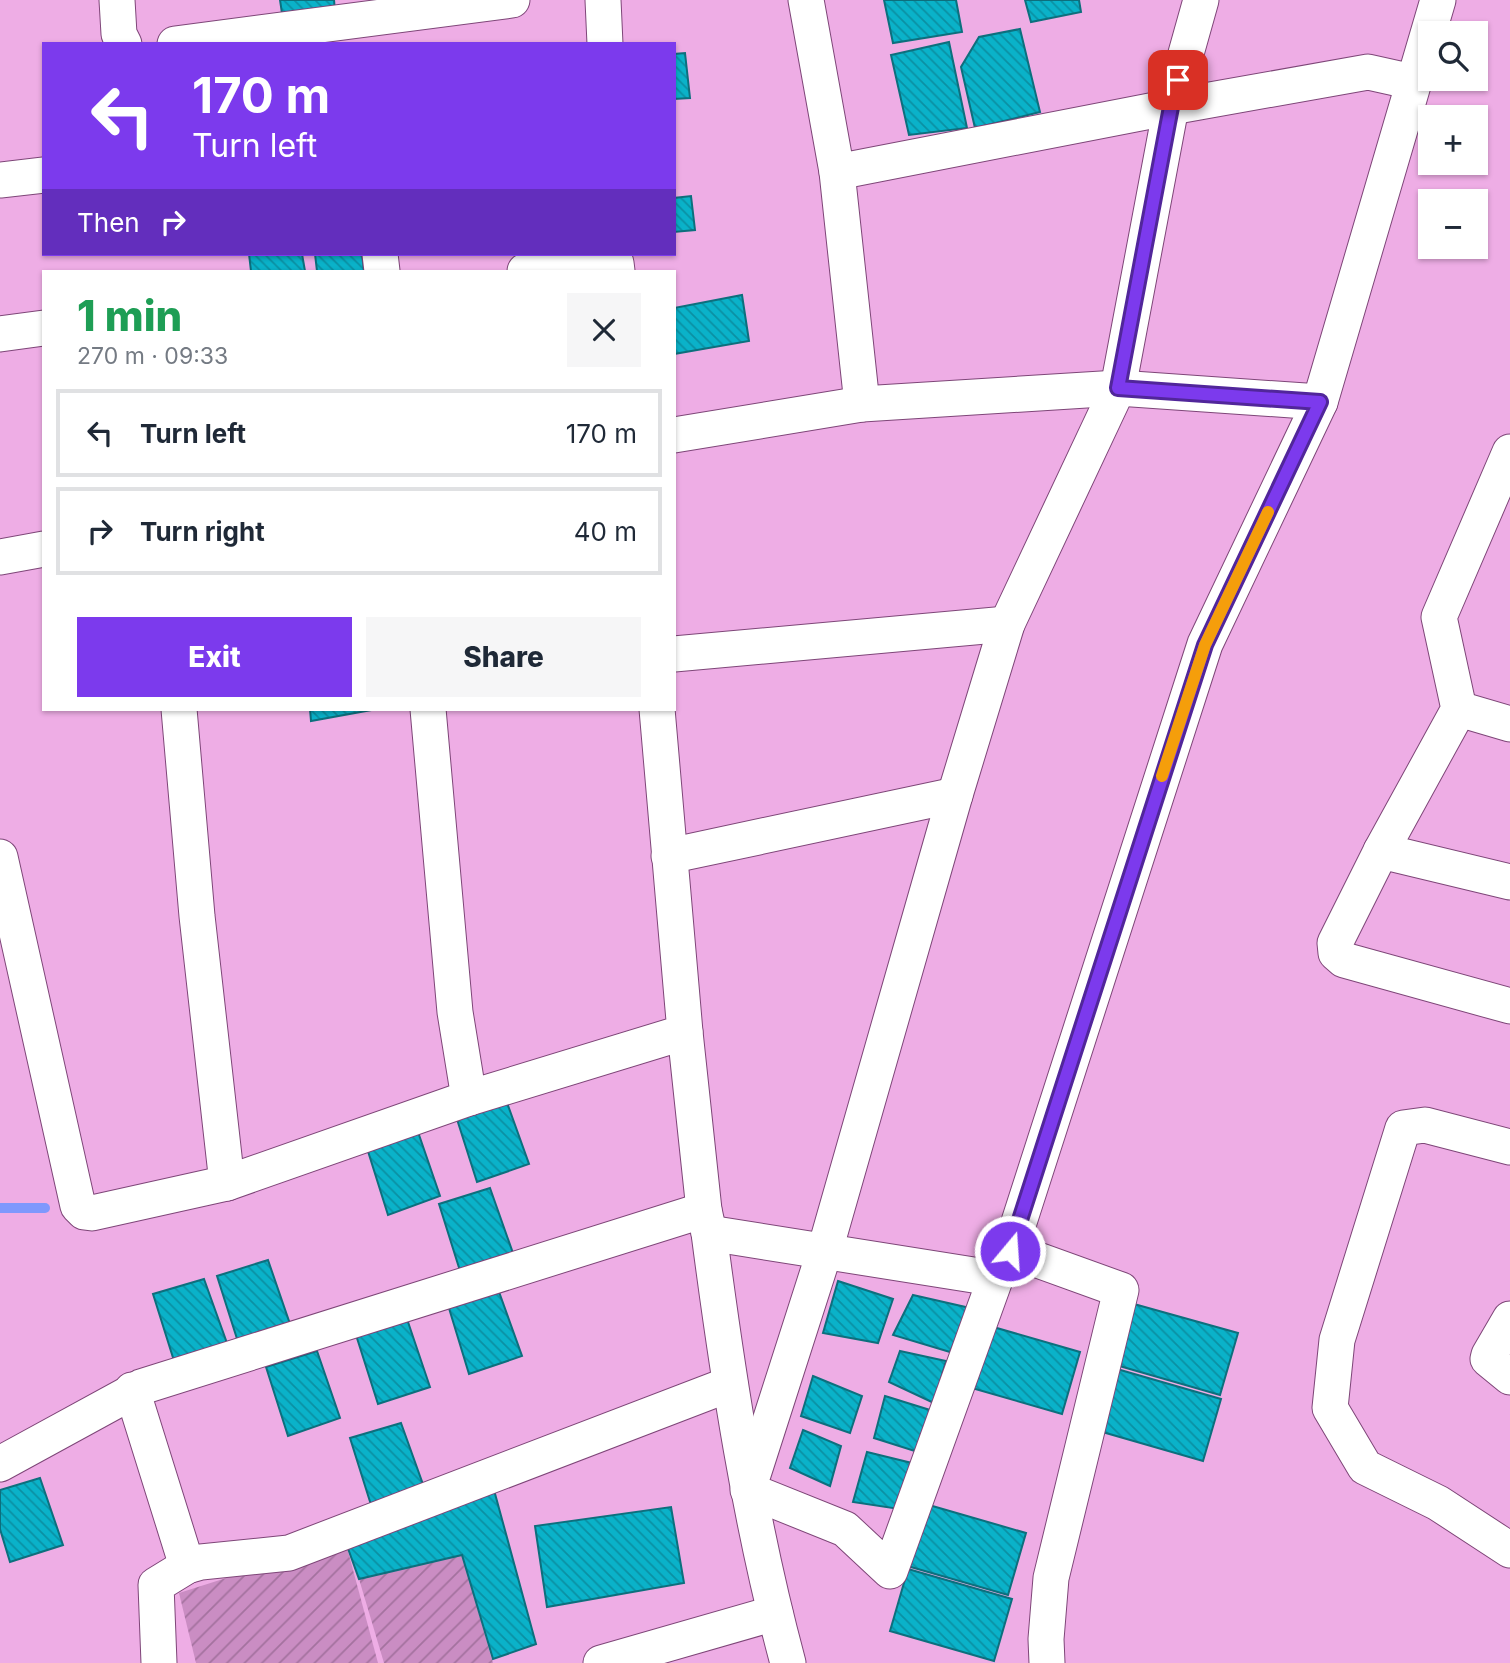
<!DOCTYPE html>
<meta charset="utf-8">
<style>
:root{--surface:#fff;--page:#f6f6f7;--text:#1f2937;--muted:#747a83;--line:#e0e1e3;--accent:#7c3aed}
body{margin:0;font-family:Inter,sans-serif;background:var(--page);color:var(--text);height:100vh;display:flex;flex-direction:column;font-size:26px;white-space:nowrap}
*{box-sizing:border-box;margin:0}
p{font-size:23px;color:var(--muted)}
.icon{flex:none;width:38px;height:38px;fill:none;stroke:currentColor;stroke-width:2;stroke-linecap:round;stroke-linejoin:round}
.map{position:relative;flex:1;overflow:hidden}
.panel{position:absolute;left:42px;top:270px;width:634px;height:441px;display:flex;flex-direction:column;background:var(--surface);border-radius:0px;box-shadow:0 2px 5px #0004}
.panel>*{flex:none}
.guide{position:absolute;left:42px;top:42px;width:634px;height:214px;border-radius:0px;box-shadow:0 2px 5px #0004;background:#7c3aed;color:#fff;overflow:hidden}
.fabs{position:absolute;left:1418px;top:21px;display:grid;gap:14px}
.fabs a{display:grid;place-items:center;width:70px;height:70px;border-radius:0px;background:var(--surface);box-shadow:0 2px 5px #0004;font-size:35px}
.pin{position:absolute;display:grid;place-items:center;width:60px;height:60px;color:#fff;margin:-30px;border-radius:14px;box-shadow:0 4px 10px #0006}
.me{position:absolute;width:77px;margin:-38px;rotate:18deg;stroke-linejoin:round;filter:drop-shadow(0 0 5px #0008)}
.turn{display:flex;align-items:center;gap:24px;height:147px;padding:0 35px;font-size:32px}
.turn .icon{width:91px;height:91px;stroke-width:2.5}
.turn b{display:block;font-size:49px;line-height:60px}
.then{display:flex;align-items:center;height:66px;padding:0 35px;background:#0003;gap:14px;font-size:26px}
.round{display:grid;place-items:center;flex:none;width:74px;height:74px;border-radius:0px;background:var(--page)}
.headline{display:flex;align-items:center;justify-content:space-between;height:119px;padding:0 35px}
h1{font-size:42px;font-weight:800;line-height:52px;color:#1e9e55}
.primary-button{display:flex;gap:14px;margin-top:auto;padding:14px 35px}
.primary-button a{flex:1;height:80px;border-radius:0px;background:var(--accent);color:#fff;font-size:28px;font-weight:800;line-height:80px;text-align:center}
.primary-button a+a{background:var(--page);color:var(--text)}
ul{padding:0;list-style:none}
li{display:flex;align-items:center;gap:21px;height:88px;margin:0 14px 10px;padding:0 21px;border:4px solid var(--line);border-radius:0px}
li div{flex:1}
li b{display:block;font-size:26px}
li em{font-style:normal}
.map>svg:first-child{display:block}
</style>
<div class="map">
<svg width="1510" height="1663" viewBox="0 0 1510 1663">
<defs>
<pattern id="garden-furrows" width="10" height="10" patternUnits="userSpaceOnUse" patternTransform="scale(1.75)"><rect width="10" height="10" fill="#ca8dc3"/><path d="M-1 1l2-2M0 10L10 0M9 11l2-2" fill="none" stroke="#a4729f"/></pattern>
<pattern id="building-back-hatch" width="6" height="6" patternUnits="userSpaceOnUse" patternTransform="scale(1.75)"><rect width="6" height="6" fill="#0ab2c9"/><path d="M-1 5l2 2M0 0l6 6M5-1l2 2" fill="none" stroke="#0b90a3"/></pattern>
</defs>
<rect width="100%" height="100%" fill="#eeade5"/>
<g fill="url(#garden-furrows)">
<polygon points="345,1540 378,1663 196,1663 179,1593"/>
<polygon points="462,1555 493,1663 384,1663 359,1579"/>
</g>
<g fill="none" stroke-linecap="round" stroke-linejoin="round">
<polyline stroke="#7e98fd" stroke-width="10" points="0,1208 45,1208"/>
</g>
<g fill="url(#building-back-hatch)" stroke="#0d6f7d" stroke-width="2">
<polygon points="280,0 334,0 335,11 283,20"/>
<polygon points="884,0 956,0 962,32 893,43"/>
<polygon points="1025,0 1079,0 1081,12 1031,22"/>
<polygon points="1020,29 1040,112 975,128 961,67 979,37"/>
<polygon points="949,42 967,128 909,135 891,55"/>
<polygon points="685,53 690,98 674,99 674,54"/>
<polygon points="691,196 695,230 674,232 674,198"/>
<polygon points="249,254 302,254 305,271 251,271"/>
<polygon points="315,254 362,254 364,271 317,271"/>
<polygon points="742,295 749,341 674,354 674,308"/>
<polygon points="310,709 377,709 311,721"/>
<polygon points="505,1097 529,1164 477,1182 455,1113"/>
<polygon points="417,1129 440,1196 388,1215 366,1145"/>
<polygon points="490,1188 514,1256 461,1274 439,1204"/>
<polygon points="268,1260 291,1327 239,1345 217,1276"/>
<polygon points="204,1279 228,1346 175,1364 153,1294"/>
<polygon points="838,1281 893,1299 878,1343 823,1333"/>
<polygon points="498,1289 522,1356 469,1374 448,1305"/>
<polygon points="913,1295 970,1308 950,1352 893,1335"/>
<polygon points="1134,1304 1238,1333 1220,1395 1116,1365"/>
<polygon points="407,1319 430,1387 378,1404 356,1335"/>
<polygon points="976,1322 1080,1352 1062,1414 958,1384"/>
<polygon points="317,1351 340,1418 288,1436 266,1367"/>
<polygon points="900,1351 946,1361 934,1403 889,1382"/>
<polygon points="1117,1369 1221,1399 1203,1461 1099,1431"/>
<polygon points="813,1376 862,1396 850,1433 801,1416"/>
<polygon points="885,1396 930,1410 921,1453 874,1438"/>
<polygon points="401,1423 425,1490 372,1508 350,1438"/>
<polygon points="803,1430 841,1446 830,1486 790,1468"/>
<polygon points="867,1452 916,1464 899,1509 853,1502"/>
<polygon points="40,1478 63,1545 10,1562 0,1529 0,1490"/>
<polygon points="494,1490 536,1644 493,1659 462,1555 359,1579 345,1540"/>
<polygon points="922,1503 1026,1533 1008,1595 904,1565"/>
<polygon points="671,1507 684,1583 547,1607 535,1526"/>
<polygon points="908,1569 1012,1599 994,1661 890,1631"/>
</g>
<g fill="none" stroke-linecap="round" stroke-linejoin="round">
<defs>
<g id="street">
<polyline points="117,0 119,34 124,44"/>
<polyline points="603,0 605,44"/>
<polyline points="806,0 837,172 862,404"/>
<polyline points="1201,0 1171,107 1118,388 1007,624 955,795 825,1250 748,1490 845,1529 890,1571 997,1274 1005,1265 1010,1250 1205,644 1320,402 1438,0"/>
<polyline points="175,44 512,0"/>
<polyline points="837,172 1171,107 1368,72 1413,82"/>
<polyline points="0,180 44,175"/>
<polyline points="380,254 382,271"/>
<polyline points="525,271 616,263 617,271"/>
<polyline points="0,334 44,328"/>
<polyline points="674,435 862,404 1118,388 1320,402"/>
<polyline points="1510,452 1439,617 1459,709 1381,851 1335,943 1336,953 1344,960 1510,1006"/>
<polyline points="0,557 44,549"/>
<polyline points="674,654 1007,624"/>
<polyline points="179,709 197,916 227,1183"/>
<polyline points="428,709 455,1012 469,1098"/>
<polyline points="1459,709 1510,724"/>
<polyline points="1381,851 1510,882"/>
<polyline points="669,856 955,795"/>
<polyline points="0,857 78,1206 84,1212 92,1213 227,1183 469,1098 685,1032 657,709"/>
<path d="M685,1032L704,1210L709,1233C728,1378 750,1522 788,1663"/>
<polyline points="1510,1147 1425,1125 1403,1128 1337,1340 1330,1408 1365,1467 1438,1503 1510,1550"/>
<polyline points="709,1233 986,1277 997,1274"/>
<polyline points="1010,1250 1121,1290 1051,1578 1046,1639 1047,1663"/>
<polyline points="1510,1319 1489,1355 1488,1359 1510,1377"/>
<polyline points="132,1390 187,1566"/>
<polyline points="0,1464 141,1387 704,1210"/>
<polyline points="159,1663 156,1585 187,1566 201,1562 289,1553 730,1384"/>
<polyline points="601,1663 775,1613"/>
</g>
</defs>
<use href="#street" stroke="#7e4678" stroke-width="37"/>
<use href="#street" stroke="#fff" stroke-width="35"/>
</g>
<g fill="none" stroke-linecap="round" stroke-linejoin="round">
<defs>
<polyline id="route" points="1010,1251 1205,645 1320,402 1118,388 1171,107 1178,80"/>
</defs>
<use href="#route" stroke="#51269a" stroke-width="18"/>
<use href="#route" stroke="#7c3aed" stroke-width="12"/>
<polyline stroke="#f59e0b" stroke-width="12" points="1162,776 1205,645 1268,512"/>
</g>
</svg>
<div class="fabs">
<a><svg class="icon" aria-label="search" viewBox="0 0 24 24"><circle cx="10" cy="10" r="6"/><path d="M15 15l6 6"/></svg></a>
<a>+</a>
<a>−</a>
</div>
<div class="pin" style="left:1178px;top:80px;background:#d93025"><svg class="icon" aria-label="arrive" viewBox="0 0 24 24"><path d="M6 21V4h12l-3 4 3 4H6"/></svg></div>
<svg class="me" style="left:1010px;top:1251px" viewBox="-20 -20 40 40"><circle r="17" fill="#7c3aed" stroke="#fff" stroke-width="3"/><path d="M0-11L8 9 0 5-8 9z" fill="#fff"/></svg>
<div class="guide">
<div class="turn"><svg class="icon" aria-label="left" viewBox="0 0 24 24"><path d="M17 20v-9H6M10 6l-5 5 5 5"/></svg><div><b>170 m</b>Turn left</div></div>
<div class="then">Then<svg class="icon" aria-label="right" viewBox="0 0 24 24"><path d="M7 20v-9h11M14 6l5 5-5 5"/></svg></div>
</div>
<section class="panel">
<div class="headline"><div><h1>1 min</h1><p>270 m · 09:33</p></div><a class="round"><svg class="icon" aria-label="close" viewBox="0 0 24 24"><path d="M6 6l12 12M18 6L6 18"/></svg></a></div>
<ul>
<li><svg class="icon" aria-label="left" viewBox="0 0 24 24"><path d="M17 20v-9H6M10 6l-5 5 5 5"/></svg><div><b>Turn left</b></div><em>170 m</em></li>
<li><svg class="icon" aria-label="right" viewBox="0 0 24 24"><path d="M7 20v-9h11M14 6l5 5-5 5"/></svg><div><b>Turn right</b></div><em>40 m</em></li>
</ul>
<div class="primary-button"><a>Exit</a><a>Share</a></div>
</section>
</div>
